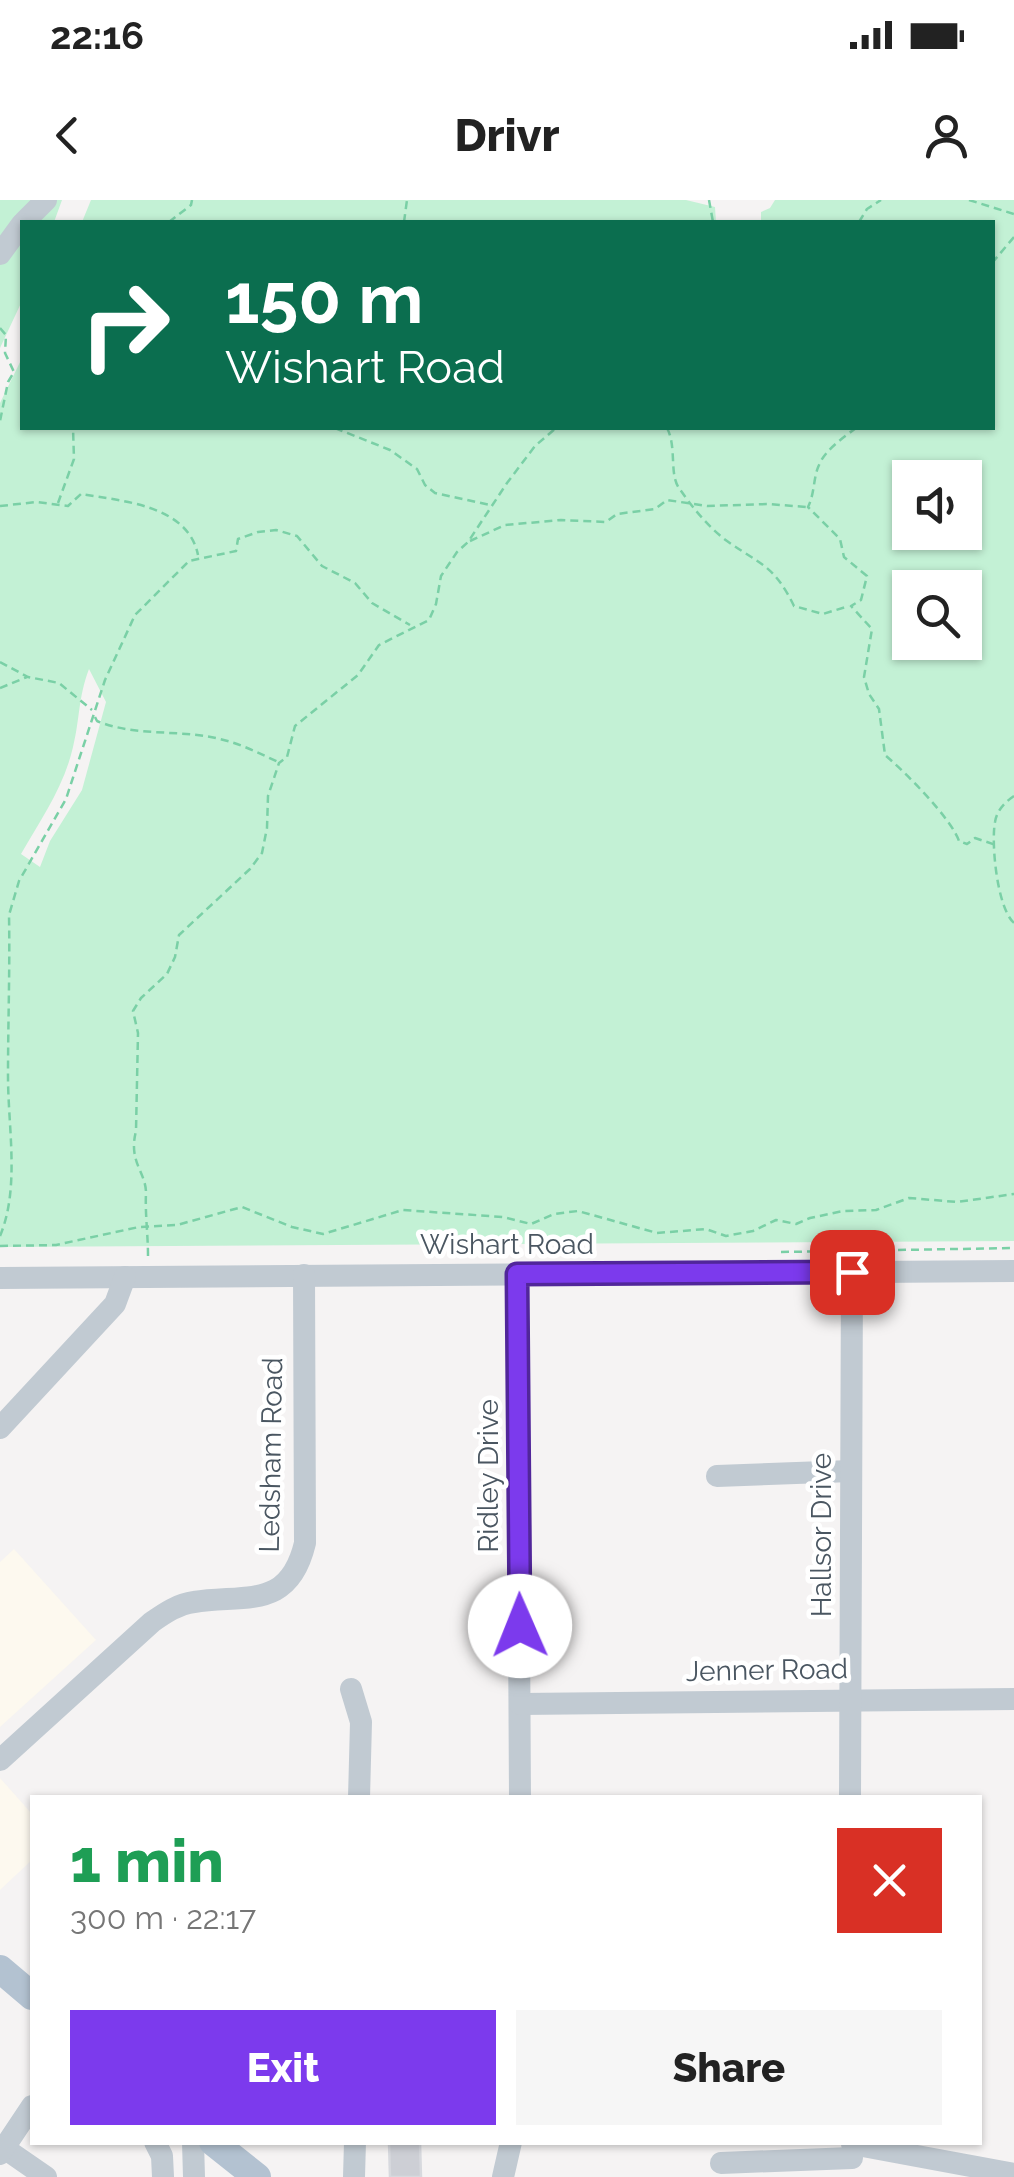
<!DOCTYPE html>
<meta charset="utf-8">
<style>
:root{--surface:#fff;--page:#f6f6f6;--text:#222;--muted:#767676;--accent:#7c3aed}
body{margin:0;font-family:Raleway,sans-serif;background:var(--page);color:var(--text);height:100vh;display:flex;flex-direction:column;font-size:38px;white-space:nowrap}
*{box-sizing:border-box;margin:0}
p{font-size:32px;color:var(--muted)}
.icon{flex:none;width:55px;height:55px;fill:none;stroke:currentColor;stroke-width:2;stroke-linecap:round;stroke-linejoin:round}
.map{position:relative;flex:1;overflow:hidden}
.sheet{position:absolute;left:30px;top:1595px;width:952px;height:350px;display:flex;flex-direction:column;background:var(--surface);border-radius:0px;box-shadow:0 2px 8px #0004}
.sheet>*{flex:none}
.guide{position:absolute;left:20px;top:20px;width:975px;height:210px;border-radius:0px;box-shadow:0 2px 8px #0004;background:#0b6e4f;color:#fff;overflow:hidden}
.fabs{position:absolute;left:892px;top:260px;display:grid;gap:20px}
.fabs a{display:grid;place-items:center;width:90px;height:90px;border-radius:0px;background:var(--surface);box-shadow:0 2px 8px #0004;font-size:50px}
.pin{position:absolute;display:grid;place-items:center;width:85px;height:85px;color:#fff;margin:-42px;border-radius:20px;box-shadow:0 5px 15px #0006}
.me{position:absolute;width:110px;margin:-55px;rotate:359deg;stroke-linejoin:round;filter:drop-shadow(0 0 8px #0008)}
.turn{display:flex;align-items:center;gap:35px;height:210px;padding:0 40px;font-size:45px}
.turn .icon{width:130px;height:130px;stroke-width:2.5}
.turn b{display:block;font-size:70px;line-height:85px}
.round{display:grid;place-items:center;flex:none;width:105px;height:105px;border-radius:0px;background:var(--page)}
.overview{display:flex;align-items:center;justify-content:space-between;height:170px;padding:0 40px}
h1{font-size:60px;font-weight:800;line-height:75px;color:#1e9e55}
.cta{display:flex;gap:20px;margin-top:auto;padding:20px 40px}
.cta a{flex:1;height:115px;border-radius:0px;background:var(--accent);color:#fff;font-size:40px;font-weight:800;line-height:115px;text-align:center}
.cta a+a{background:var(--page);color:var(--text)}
.status{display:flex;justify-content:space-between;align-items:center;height:70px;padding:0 50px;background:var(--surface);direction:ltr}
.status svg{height:28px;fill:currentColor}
header{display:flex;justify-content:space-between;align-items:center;height:130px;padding:0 40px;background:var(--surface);font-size:45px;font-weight:800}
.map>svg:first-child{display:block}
</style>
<div class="status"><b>22:16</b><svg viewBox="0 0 49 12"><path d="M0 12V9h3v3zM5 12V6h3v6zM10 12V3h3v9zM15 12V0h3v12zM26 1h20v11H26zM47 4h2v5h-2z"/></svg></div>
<header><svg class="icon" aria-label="back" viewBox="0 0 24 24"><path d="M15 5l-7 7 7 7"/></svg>Drivr<svg class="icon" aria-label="person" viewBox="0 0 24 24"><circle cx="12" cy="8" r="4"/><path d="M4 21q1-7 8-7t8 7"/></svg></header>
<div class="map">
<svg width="1014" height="1977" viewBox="0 0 1014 1977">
<rect width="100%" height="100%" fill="#f5f3f3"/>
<g fill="#fdf9ef">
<polygon points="14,1349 96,1440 0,1527 0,1362"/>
<polygon points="0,1578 32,1614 32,1660 0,1690"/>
</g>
<g fill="#c3f1d5" fill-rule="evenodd">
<polygon points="0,0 62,0 54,22 22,22 22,101 0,148"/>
<polygon points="91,0 686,0 715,7 716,22 82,22"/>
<path d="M775,0H1014V1041L0,1047V203L22,158V228H992V22H761V12L770,8ZM910,278H965V332H910ZM910,388H965V442H910ZM89,469L106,502L82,590L50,641L40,667L21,654C41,619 64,587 73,547C80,519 78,498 89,469Z"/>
</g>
<polygon fill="#cdcfd5" stroke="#d7d9de" stroke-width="2.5" points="389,1942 420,1942 421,1977 390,1977"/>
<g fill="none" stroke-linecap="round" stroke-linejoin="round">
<g stroke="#7ad0a6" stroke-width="2.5" stroke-dasharray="8 5" stroke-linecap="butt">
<polyline points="709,0 713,22"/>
<polyline points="969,0 1014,14"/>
<polyline points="169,22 191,5 192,0"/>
<polyline points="404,22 407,0"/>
<polyline points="859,22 867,9 881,0"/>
<polyline points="992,63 1014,37"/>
<polyline points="0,128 6,135 5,153 14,172 8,182 0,221"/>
<polyline points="335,228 390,250 417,269 425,285 435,293 490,305"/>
<path d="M667,228C677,247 669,274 679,288C692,307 709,328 727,341C761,365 774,365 794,406L823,414L849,406"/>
<path d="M856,228C844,237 825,250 819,265C813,278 815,293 808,307L840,339L844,357L867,376L861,400L851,406L872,429L864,477L869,494L879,509L885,555C905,572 951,618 959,641L967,644L975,638L996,645"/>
<polyline points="58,303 74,259 73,228"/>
<path d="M0,306L37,302L68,306L81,294C122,301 188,305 198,355"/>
<polyline points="470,341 505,325 561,320 606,322 617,314 655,309 667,300 707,306 768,304 806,307"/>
<polyline points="0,462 28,477 59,483 92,510"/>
<polyline points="0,488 27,477"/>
<path d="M95,517L97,521C136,537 179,529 220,539C241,544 259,553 278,562"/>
<path d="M1014,596C1005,602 997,610 995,622C991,643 997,708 1014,723"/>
<path d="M0,1036C20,988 8,928 8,876C8,823 10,769 9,715L19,681L66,599L105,480L135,415L189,361L236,351L238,339L258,332L276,330L297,336L322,366L355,383L372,403L410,425"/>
<polyline points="0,1046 56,1045 139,1027 177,1025 242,1007 292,1027 323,1034 403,1010 503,1017 531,1024 554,1014 578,1011 657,1033 706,1029 726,1036 753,1031 776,1020 796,1024 810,1018 843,1011 876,1010 909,998 957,1002 1014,994"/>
<polyline points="781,1052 1014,1048"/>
<path d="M148,1056C148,1034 145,1014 146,993C146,972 128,962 136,931L138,833L133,811L141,798L167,774L175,757L179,735L250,669L262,653L267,628L268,596L279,563L287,557L295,526L358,475L379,445L429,420L436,404L441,376L457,352L468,342L507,283L535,246L556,228"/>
</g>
<g stroke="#c1cad2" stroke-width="22">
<polyline points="24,22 46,0"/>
<polyline points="0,54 22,24"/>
<polyline points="517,1074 520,1598"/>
<polyline points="0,1078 1014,1071"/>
<polyline points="0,1228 115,1104 125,1077"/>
<polyline points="717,1276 851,1271"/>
<polyline points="351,1489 361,1522 359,1598"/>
<polyline points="520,1504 1014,1499"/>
<path d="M0,1560L152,1422C165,1413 178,1404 194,1402C247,1394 289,1410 305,1343L304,1075"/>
<polyline points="850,1598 852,1072"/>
<polyline points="155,1942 162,1956 163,1977"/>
<polyline points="193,1942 194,1977"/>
<polyline points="852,1944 1014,1974"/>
<polyline points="4,1948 46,1977"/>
<polyline points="0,1954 32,1906"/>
<polyline points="721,1963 852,1958"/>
<polyline points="354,1977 355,1942"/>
<polyline points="503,1977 511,1942"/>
</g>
<g stroke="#b3c2d1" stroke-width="28">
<polyline points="0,1769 32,1796"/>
<polyline points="213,1942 257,1977"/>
</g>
</g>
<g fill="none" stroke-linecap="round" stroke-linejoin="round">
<defs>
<polyline id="route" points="520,1426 517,1074 852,1072"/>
</defs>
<use href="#route" stroke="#51269a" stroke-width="25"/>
<use href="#route" stroke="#7c3aed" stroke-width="18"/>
</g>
<g text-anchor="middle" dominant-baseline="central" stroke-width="9" stroke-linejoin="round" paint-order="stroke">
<g font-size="28" fill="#4a5661" stroke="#fff">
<text x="507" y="1044">Wishart Road</text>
<text transform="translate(271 1255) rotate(-89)">Ledsham Road</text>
<text transform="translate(488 1276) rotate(-90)">Ridley Drive</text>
<text transform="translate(821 1335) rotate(-90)">Hallsor Drive</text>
<text transform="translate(767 1470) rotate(-1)">Jenner Road</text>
</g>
</g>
</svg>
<div class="fabs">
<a><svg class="icon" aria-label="sound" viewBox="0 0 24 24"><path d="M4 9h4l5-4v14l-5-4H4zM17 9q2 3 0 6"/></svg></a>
<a><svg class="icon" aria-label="search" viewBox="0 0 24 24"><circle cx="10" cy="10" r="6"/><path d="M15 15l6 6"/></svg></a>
</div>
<div class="pin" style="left:852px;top:1072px;background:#d93025"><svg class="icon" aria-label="arrive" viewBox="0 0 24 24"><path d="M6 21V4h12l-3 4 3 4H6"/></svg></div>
<svg class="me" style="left:520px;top:1426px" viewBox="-20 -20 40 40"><circle r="19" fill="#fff"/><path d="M0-13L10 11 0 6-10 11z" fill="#7c3aed"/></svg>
<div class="guide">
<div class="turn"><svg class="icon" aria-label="right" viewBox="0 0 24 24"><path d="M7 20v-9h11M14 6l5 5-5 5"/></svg><div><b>150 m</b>Wishart Road</div></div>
</div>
<section class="sheet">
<div class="overview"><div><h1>1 min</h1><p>300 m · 22:17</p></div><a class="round" style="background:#d93025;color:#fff"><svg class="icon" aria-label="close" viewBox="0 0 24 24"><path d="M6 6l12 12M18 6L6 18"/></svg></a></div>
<div class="cta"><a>Exit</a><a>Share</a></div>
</section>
</div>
